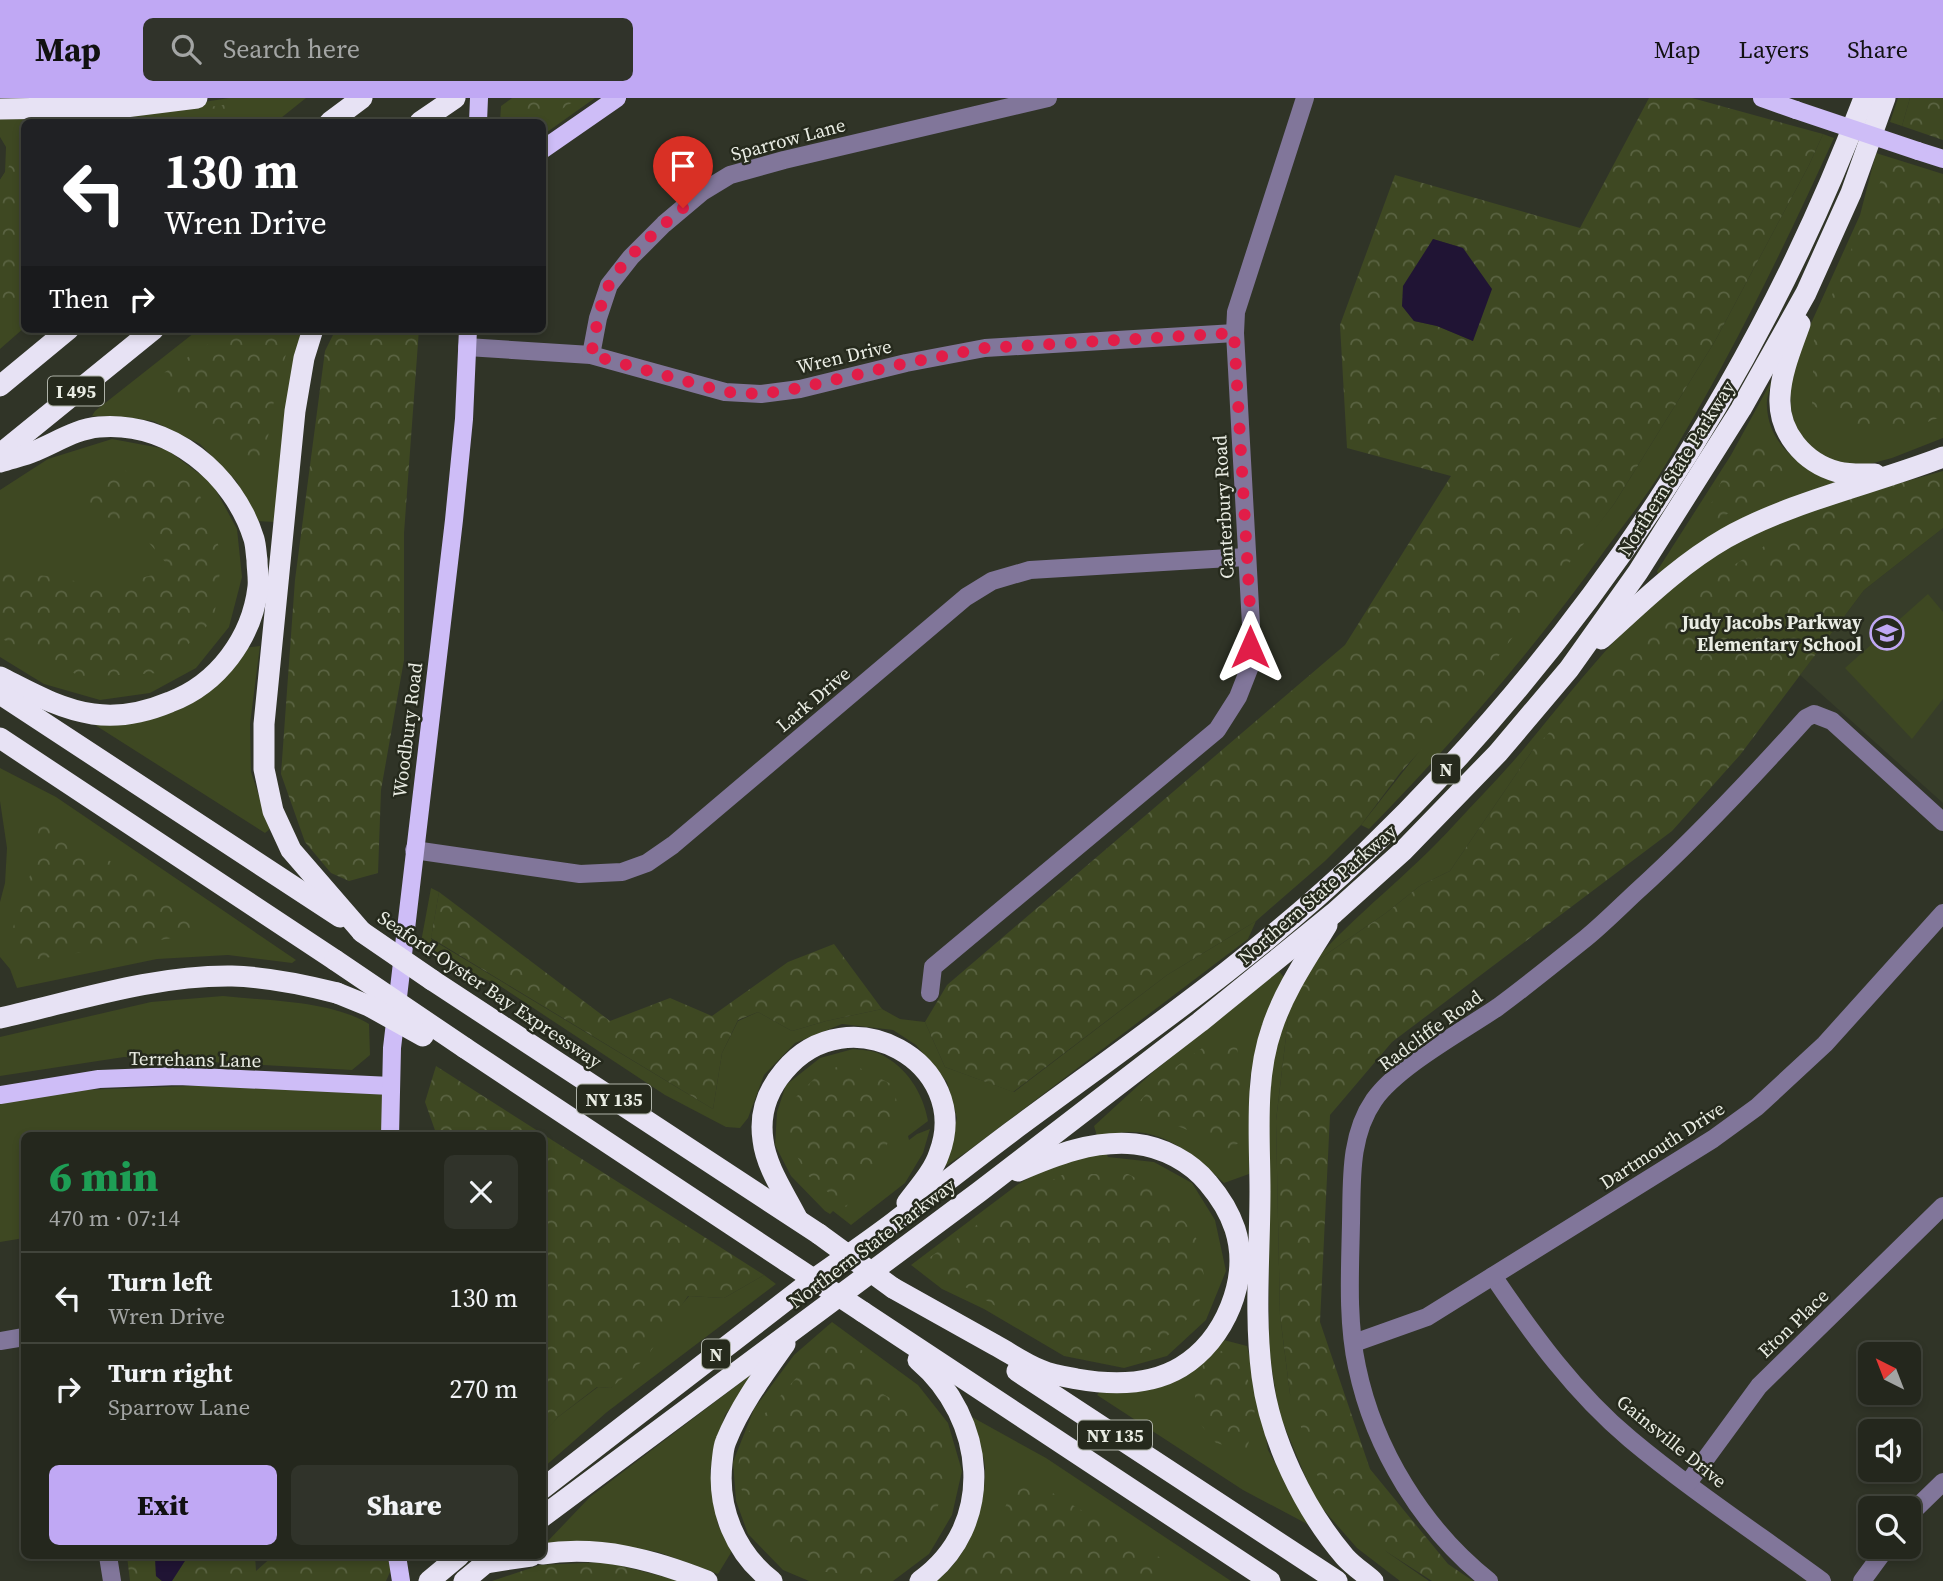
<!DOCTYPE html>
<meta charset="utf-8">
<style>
:root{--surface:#24271d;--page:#30332a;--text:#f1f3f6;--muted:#a3a5a4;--line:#41443b;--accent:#c0a8f4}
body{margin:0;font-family:"Source Serif 4",serif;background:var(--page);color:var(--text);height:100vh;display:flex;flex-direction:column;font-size:26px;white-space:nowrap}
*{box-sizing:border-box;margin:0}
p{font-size:23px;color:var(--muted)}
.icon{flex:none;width:38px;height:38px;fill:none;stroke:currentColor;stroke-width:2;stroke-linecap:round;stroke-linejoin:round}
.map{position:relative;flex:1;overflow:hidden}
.side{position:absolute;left:21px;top:1034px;width:525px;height:427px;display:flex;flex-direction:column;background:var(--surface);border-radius:10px;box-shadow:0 4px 10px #0003,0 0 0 2px var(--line)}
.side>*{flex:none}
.guide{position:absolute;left:21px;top:21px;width:525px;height:214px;border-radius:10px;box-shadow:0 4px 10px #0003,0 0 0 2px var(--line);background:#202124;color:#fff;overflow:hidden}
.needle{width:46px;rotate:318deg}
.controls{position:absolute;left:1858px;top:1244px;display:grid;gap:14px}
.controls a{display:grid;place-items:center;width:63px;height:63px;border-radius:10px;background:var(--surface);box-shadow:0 4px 10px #0003,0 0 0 2px var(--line);font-size:35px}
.pin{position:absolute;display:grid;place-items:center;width:60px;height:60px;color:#fff;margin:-72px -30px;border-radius:50% 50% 50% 0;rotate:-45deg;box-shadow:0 0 7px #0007}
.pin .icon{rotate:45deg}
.me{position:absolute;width:77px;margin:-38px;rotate:0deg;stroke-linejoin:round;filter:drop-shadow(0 0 5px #0008)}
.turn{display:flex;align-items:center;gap:24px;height:147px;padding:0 28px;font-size:32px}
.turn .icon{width:91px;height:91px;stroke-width:2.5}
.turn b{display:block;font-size:49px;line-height:60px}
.then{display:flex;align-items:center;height:66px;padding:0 28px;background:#0003;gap:14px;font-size:26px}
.round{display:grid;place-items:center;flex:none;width:74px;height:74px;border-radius:10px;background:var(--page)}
.head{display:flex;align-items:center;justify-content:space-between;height:119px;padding:0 28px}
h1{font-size:42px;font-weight:800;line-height:52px;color:#1e9e55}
.primary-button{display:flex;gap:14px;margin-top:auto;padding:14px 28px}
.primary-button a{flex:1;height:80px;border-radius:10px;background:var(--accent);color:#111;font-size:28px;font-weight:800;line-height:80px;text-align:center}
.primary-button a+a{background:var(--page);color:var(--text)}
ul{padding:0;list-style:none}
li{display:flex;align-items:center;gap:21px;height:91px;padding:0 28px;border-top:2px solid var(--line)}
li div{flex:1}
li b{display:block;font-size:26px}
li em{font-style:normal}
header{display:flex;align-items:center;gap:42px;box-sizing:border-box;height:98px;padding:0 35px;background:var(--accent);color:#111}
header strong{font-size:33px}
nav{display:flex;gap:38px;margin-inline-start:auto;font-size:24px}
.search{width:490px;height:63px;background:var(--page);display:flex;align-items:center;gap:18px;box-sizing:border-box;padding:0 24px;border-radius:10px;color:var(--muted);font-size:26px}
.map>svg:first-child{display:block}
</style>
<header>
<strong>Map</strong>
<div class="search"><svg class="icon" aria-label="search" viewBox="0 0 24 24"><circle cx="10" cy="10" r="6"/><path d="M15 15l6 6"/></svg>Search here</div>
<nav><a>Map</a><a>Layers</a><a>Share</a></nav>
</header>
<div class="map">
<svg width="1943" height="1483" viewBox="0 0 1943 1483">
<defs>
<pattern id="forest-crowns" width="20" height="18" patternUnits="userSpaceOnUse" patternTransform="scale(1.75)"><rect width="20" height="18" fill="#3e4822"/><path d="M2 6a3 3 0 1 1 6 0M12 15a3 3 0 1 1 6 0" fill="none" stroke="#5a6342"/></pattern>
</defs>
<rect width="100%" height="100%" fill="#303427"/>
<polygon fill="#373d29" points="1943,430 1943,705 1800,577 1864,492"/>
<g fill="#3e4822">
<polygon points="229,0 306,0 276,24 24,24 24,230 0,251 0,82 5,74 6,49 0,39 0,20 140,14"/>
<polygon points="512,0 595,0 543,37 542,24 500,24 501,8"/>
<polygon points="1898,0 1910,0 1902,28 1890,24"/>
<path d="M1823,36L1834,40C1781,156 1725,271 1658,379C1642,404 1623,428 1605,452C1534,551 1454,644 1369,731L1361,727L1614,406L1715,243L1809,67Z"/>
<polygon points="1876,55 1943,76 1943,340 1892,360 1858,369 1831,363 1807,347 1792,325 1789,274 1860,117"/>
<polygon points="199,231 301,231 287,312 275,424 256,423 237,384 200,346 153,323 125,319 92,318 95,313"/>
<path d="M1772,282C1770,290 1766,301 1767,309C1769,349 1804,371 1837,385L1659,479L1657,473L1731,357Z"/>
<polygon points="112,341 166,351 212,385 237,431 242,479 229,529 196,570 150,595 100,602 44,586 0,559 0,392 48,361"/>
<path d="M1854,398L1532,653L1450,773L1421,787L1386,815L1311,867C1355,816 1410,776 1455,726C1479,700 1504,675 1527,647C1587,575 1643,498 1725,449C1765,426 1810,412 1854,398Z"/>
<polygon points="1928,496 1943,514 1943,601 1912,641 1845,570"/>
<polygon points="260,548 250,626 251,674 270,731 265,735 84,620 147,619 243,550"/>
<polygon points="0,670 56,699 296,862 292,865 228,857 157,861 17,890 10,871 0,859 0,804 5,785 7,750 0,703"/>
<polygon points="431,790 439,794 431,841 713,1011 722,955 738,923 758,914 792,933 826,923 882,911 900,921 925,924 945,969 1014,994 1167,877 1256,823 1248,841 968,1053 941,1071 947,1057 957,1020 947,984 916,947 893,932 842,926 795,945 764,977 748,1020 740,1030 726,1029 665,997 500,888 465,872 421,844"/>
<path d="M1279,873L1285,881L1267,920L1250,980L1249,1076L1224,1085C1198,1061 1168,1033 1130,1034C1119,1034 1108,1037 1097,1038L1094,1028L1154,973Z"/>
<path d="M223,898C267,903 330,902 369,926L370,957L352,972L124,959L0,978V939L151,904Z"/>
<polygon points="1290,905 1276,1023 1280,1217 1290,1296 1387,1454 1429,1483 1400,1483 1357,1450 1315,1402 1279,1315 1269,1253 1269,966"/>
<path d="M853,951C861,952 873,952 880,956C907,969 923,995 928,1023L908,1038L909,1042L917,1036L930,1031L923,1055L905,1085L851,1127L833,1113L830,1116L825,1113L791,1078L775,1047L777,1014L786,987L820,960Z"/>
<polygon points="293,984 391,988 390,1038 24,1038 24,1140 0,1144 0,1002 83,992"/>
<polygon points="1106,1054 1108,1059 1154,1064 1192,1085 1215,1122 1226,1173 1206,1222 1167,1258 1124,1270 1064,1258 984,1211 942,1191 911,1167 1017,1087 1047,1069"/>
<polygon points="764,1177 776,1186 607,1314 543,1370 542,1336 558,1319 598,1289 611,1290 689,1198 724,1200"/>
<polygon points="832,1224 918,1287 948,1325 962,1373 952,1417 929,1456 893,1483 809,1483 783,1472 748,1436 736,1403 733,1364 754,1311 794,1257"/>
<polygon points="1220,1241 1247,1248 1259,1297 1268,1352 1309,1427 1243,1392 1097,1297 1101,1292 1140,1290"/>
<polygon points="761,1269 725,1317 710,1373 718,1427 732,1453 718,1476 658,1454 601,1444 546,1445 590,1399"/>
<path d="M972,1319L1046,1360L1231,1483H936C970,1458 986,1410 985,1369C984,1354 973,1336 968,1322Z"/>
</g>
<g fill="url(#forest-crowns)" fill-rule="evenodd">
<polygon points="522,0 579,0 542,24 510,24 514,5"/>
<path d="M1649,0H1692L1823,36L1809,67L1715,243L1614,406L1459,610L1400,675L1361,727L1325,763L1256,823L1167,877L1013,994L945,969L925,924L947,887L1345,547L1451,378L1347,350L1340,227L1395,77L1580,130ZM1433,141L1463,150L1473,243L1437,228L1414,223L1402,208Z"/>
<polygon points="1910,0 1943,0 1943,42 1902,28"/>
<polygon points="243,4 217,24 108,24"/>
<polygon points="24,45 24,200 0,220 0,82"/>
<polygon points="1890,61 1943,82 1943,318 1925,325 1858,333 1812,307 1814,239"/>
<polygon points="227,231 293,231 275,296 263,370 242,366 176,304 157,292 165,274 213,243"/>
<polygon points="336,231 419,231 404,435 404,562 381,692 378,775 349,783 331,775 305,744 281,676 295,482 325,253"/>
<polygon points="1760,338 1784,357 1781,390 1743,407 1699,432 1727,371"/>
<polygon points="120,372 195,384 222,457 214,521 159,575 82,579 0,540 0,474 48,478 106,489 172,472 134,427 75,410"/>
<polygon points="1943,373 1943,430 1864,492 1740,657 1672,733 1392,944 1330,1017 1320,1224 1370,1371 1448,1466 1473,1483 1432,1483 1387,1454 1317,1377 1290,1296 1280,1217 1276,1023 1290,905 1311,867 1386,815 1421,787 1450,773 1532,653 1665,510 1801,425 1854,398"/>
<polygon points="40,723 185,806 198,836 32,862 8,845 33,768"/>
<polygon points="439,794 610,923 670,900 712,918 788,864 834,846 882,911 826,923 792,933 758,914 738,922 722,955 713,1011 431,840"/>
<path d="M1210,945L1237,949L1240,971L1242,1043L1225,1053L1192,1034L1134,1010C1156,982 1181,964 1210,945Z"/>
<polygon points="850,965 893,987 899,1014 882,1060 846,1109 806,1076 784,1032 793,1002 821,974"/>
<polygon points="436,968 764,1177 724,1200 688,1198 646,1260 611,1290 597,1289 558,1319 543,1336 542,1244 546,1241 542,1220 542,1038 437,1038 425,1004"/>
<polygon points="1064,1076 1128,1076 1165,1095 1198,1143 1206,1190 1192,1217 1147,1255 1072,1256 962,1187 920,1166 1010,1104"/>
<polygon points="833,1238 865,1254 878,1293 905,1309 940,1336 949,1383 929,1428 900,1458 865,1478 807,1472 775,1447 749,1412 736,1376 745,1338"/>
<polygon points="1229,1251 1241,1262 1256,1306 1247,1353 1216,1345 1197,1322 1195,1299 1197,1275 1212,1256"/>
<polygon points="1036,1385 1174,1468 1175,1476 1157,1483 937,1483 993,1435 1013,1392"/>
<polygon points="127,1458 155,1458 156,1478 162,1483 130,1483"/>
<polygon points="188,1458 255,1458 256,1473 273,1458 397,1458 386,1483 172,1483"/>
<polygon points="606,1464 680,1483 492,1483 540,1467"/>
</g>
<g fill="#201434">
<polygon points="1433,141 1463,150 1492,191 1473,243 1437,228 1414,223 1402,208 1403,188"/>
<polygon points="155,1458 188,1458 172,1483 162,1483 156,1478"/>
</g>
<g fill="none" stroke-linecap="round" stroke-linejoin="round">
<g stroke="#81769a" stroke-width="18">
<polyline points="467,249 591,257 725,294 761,296 800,291 906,265 985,250 1235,235"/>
<polyline points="591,257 598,220 609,187 631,159 664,126 702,94 730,77 784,62 1048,0"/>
<polyline points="414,752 580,776 622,774 647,765 673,747 966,499 992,483 1030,472 1246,459"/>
<polyline points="930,895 933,869 1217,632 1238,599 1249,571 1251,527 1235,235 1236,214 1305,0"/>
<path d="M1493,1178C1533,1237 1575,1295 1630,1341C1691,1392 1758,1436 1822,1483"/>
<polyline points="0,1243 24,1239"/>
<polyline points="1354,1245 1427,1219 1713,1041 1757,1009 1825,946 1943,815"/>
<polyline points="1688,1385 1759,1288 1943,1108"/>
<polyline points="1909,1417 1943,1384"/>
<polyline points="108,1458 112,1483"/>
<path d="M1489,1483C1423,1431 1374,1351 1357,1269C1347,1223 1350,1173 1351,1125C1352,1083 1349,1038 1374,1002C1398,968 1463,933 1498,909C1528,887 1557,863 1586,840C1603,826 1619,810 1635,795C1696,740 1751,681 1806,620L1814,616L1832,623L1943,724"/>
<polyline points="1862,1483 1887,1449"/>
</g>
<g stroke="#cebdf7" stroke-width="18">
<polyline points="1762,0 1796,12"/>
<polyline points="478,24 479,0"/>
<polyline points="542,52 617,0"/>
<polyline points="1918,53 1943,61"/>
<polyline points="0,997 99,981 178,978 391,988"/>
<polyline points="390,1038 392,950 454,422 464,321 468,231"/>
<polyline points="397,1458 401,1483"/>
</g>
<g stroke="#e7e2f4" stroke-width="21">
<polyline points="0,11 125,9 197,0"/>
<polyline points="330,24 362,0"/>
<polyline points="420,24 455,0"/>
<path d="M1800,226C1792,249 1781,274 1780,299C1778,334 1804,365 1838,374C1850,377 1863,376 1875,376"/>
<polyline points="313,231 304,260 295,313 264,626 264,671 273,713 291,752 362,834"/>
<polyline points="0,288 69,231"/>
<polyline points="0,356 154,231"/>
<path d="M0,364C12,360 24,358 35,353C57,344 76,331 99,329C170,323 234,376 254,441C256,448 256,456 257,462C257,471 259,480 258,489C252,540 218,586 170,604C146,614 119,620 93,616C59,611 30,594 0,579"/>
<path d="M1601,541C1641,505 1679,467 1726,440C1792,403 1873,386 1943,359"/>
<polyline points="0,596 340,819"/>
<polyline points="0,640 335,862"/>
<path d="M1327,827C1307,860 1284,893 1272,930C1254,981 1260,1040 1260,1093C1260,1154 1254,1218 1262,1278C1270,1341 1304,1411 1345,1459C1353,1468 1364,1475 1373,1483"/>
<polyline points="432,882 819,1136"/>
<path d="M0,920C76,903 153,877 232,878C268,879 302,886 337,895"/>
<polyline points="465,950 786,1163"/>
<path d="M797,1120C785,1096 766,1069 763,1042C759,1015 767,993 784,973C848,895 974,965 939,1056C933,1074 918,1090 907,1105"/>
<path d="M893,1190C927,1209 961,1228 995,1247C1010,1255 1025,1266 1041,1272C1052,1277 1066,1279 1077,1281C1111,1287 1151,1287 1181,1269C1225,1242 1251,1181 1235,1131C1229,1113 1220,1099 1208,1085C1191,1064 1163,1049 1135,1046C1093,1042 1055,1057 1018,1073"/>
<polyline points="863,1214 1270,1483"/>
<path d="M918,1262C986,1320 998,1427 920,1483"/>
<polyline points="1017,1273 1337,1483"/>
<path d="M542,1391C630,1323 718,1254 806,1187C835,1166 865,1146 894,1124C933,1094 971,1064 1011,1034C1131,945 1256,860 1365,755C1583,545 1757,284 1864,0"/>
<polyline points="542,1419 979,1094 1200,924 1334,815 1403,753 1498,655 1569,571 1638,474 1741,311 1806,195 1851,95 1885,0"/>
<path d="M542,1456C600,1447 654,1462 707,1483"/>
<polyline points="485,1465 531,1458"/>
<polyline points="429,1483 459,1458"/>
<polyline points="464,1483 494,1458"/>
<path d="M772,1483C735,1455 717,1410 722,1365C723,1357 723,1350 726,1343C740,1308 763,1277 785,1246"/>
</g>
<polyline stroke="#cebdf7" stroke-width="18" points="1796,12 1918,53"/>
<g stroke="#e7e2f4" stroke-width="21">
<polyline points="362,834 432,882"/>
<polyline points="335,862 465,950"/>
<polyline points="337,895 369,908 423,938"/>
<polyline points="819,1136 893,1190"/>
<polyline points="786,1163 863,1214"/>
</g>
</g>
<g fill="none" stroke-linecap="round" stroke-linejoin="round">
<path stroke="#e11d48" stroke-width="12" stroke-dasharray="0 21.6" d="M683,110C661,129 619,164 608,189C598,210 596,235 591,257L725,294L761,296L800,290L906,265L985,250L1234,235L1251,527L1250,549"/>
</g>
<defs>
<symbol id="school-ring" viewBox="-11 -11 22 22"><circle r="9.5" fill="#262a1d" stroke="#c0a8f4" stroke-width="1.5"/><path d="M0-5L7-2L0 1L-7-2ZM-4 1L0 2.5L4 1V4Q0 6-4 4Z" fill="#c0a8f4"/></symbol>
</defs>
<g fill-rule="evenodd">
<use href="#school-ring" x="1868" y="516" width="38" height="38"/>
</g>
<g text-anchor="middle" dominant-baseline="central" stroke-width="5" stroke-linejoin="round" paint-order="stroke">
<g fill="#262a1d" stroke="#aeb2a8" stroke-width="2">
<rect x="48" y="278.5" width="56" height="29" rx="5"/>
<rect x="1432" y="656.5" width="28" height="29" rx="5"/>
<rect x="577" y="986.5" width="74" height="29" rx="5"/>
<rect x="702" y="1241.5" width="28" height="29" rx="5"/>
<rect x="1078" y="1322.5" width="74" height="29" rx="5"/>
</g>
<g font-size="18" font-weight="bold" fill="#e9ece3">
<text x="76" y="293">I 495</text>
<text x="1446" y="671">N</text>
<text x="614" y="1001">NY 135</text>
<text x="716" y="1256">N</text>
<text x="1115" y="1337">NY 135</text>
</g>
<g font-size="19" fill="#e9ece3" stroke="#262a1d">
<text transform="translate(788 41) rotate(-15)">Sparrow Lane</text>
<text transform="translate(844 258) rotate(-13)">Wren Drive</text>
<text transform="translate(1676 370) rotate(-58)">Northern State Parkway</text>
<text transform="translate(1223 409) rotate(-93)">Canterbury Road</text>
<text transform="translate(813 601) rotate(-40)">Lark Drive</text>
<text transform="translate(407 632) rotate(-83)">Woodbury Road</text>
<text transform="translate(1317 796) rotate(-41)">Northern State Parkway</text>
<text transform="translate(490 891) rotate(34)">Seaford-Oyster Bay Expressway</text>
<text transform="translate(1430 932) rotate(-36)">Radcliffe Road</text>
<text transform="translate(195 961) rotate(1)">Terrehans Lane</text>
<text transform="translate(1662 1047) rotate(-33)">Dartmouth Drive</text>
<text transform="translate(872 1145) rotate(-37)">Northern State Parkway</text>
<text transform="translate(1793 1225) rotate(-44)">Eton Place</text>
<text transform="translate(1672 1343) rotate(39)">Gainsville Drive</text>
</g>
<g font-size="19" font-weight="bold" fill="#e9ece3" stroke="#262a1d" text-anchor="end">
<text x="1862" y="524">Judy Jacobs Parkway<tspan x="1862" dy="22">Elementary School</tspan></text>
</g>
</g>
</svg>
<div class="controls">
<a><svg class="needle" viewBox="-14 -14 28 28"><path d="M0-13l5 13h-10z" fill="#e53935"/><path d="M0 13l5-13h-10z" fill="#a3a5a4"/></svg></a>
<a><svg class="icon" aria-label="sound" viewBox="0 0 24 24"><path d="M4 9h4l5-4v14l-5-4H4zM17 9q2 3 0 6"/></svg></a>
<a><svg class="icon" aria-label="search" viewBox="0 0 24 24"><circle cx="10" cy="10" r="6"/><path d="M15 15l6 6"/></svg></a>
</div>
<div class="pin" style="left:683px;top:110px;background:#d93025"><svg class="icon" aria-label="arrive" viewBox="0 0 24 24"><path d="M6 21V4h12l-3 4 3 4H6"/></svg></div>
<svg class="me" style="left:1250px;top:549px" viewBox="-20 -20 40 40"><path d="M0-17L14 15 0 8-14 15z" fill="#e11d48" stroke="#fff" stroke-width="4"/></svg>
<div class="guide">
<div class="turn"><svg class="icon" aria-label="left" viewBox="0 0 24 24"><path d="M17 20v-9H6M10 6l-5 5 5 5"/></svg><div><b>130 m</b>Wren Drive</div></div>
<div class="then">Then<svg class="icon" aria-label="right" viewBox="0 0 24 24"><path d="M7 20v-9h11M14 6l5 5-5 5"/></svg></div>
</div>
<section class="side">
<div class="head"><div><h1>6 min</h1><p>470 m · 07:14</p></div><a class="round"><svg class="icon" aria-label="close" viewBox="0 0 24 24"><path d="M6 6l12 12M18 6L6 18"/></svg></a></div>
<ul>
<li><svg class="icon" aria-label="left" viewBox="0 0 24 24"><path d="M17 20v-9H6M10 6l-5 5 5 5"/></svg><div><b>Turn left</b><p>Wren Drive</p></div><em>130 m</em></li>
<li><svg class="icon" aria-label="right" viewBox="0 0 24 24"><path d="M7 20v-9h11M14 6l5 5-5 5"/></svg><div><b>Turn right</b><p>Sparrow Lane</p></div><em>270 m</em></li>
</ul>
<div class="primary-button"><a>Exit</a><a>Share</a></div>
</section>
</div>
